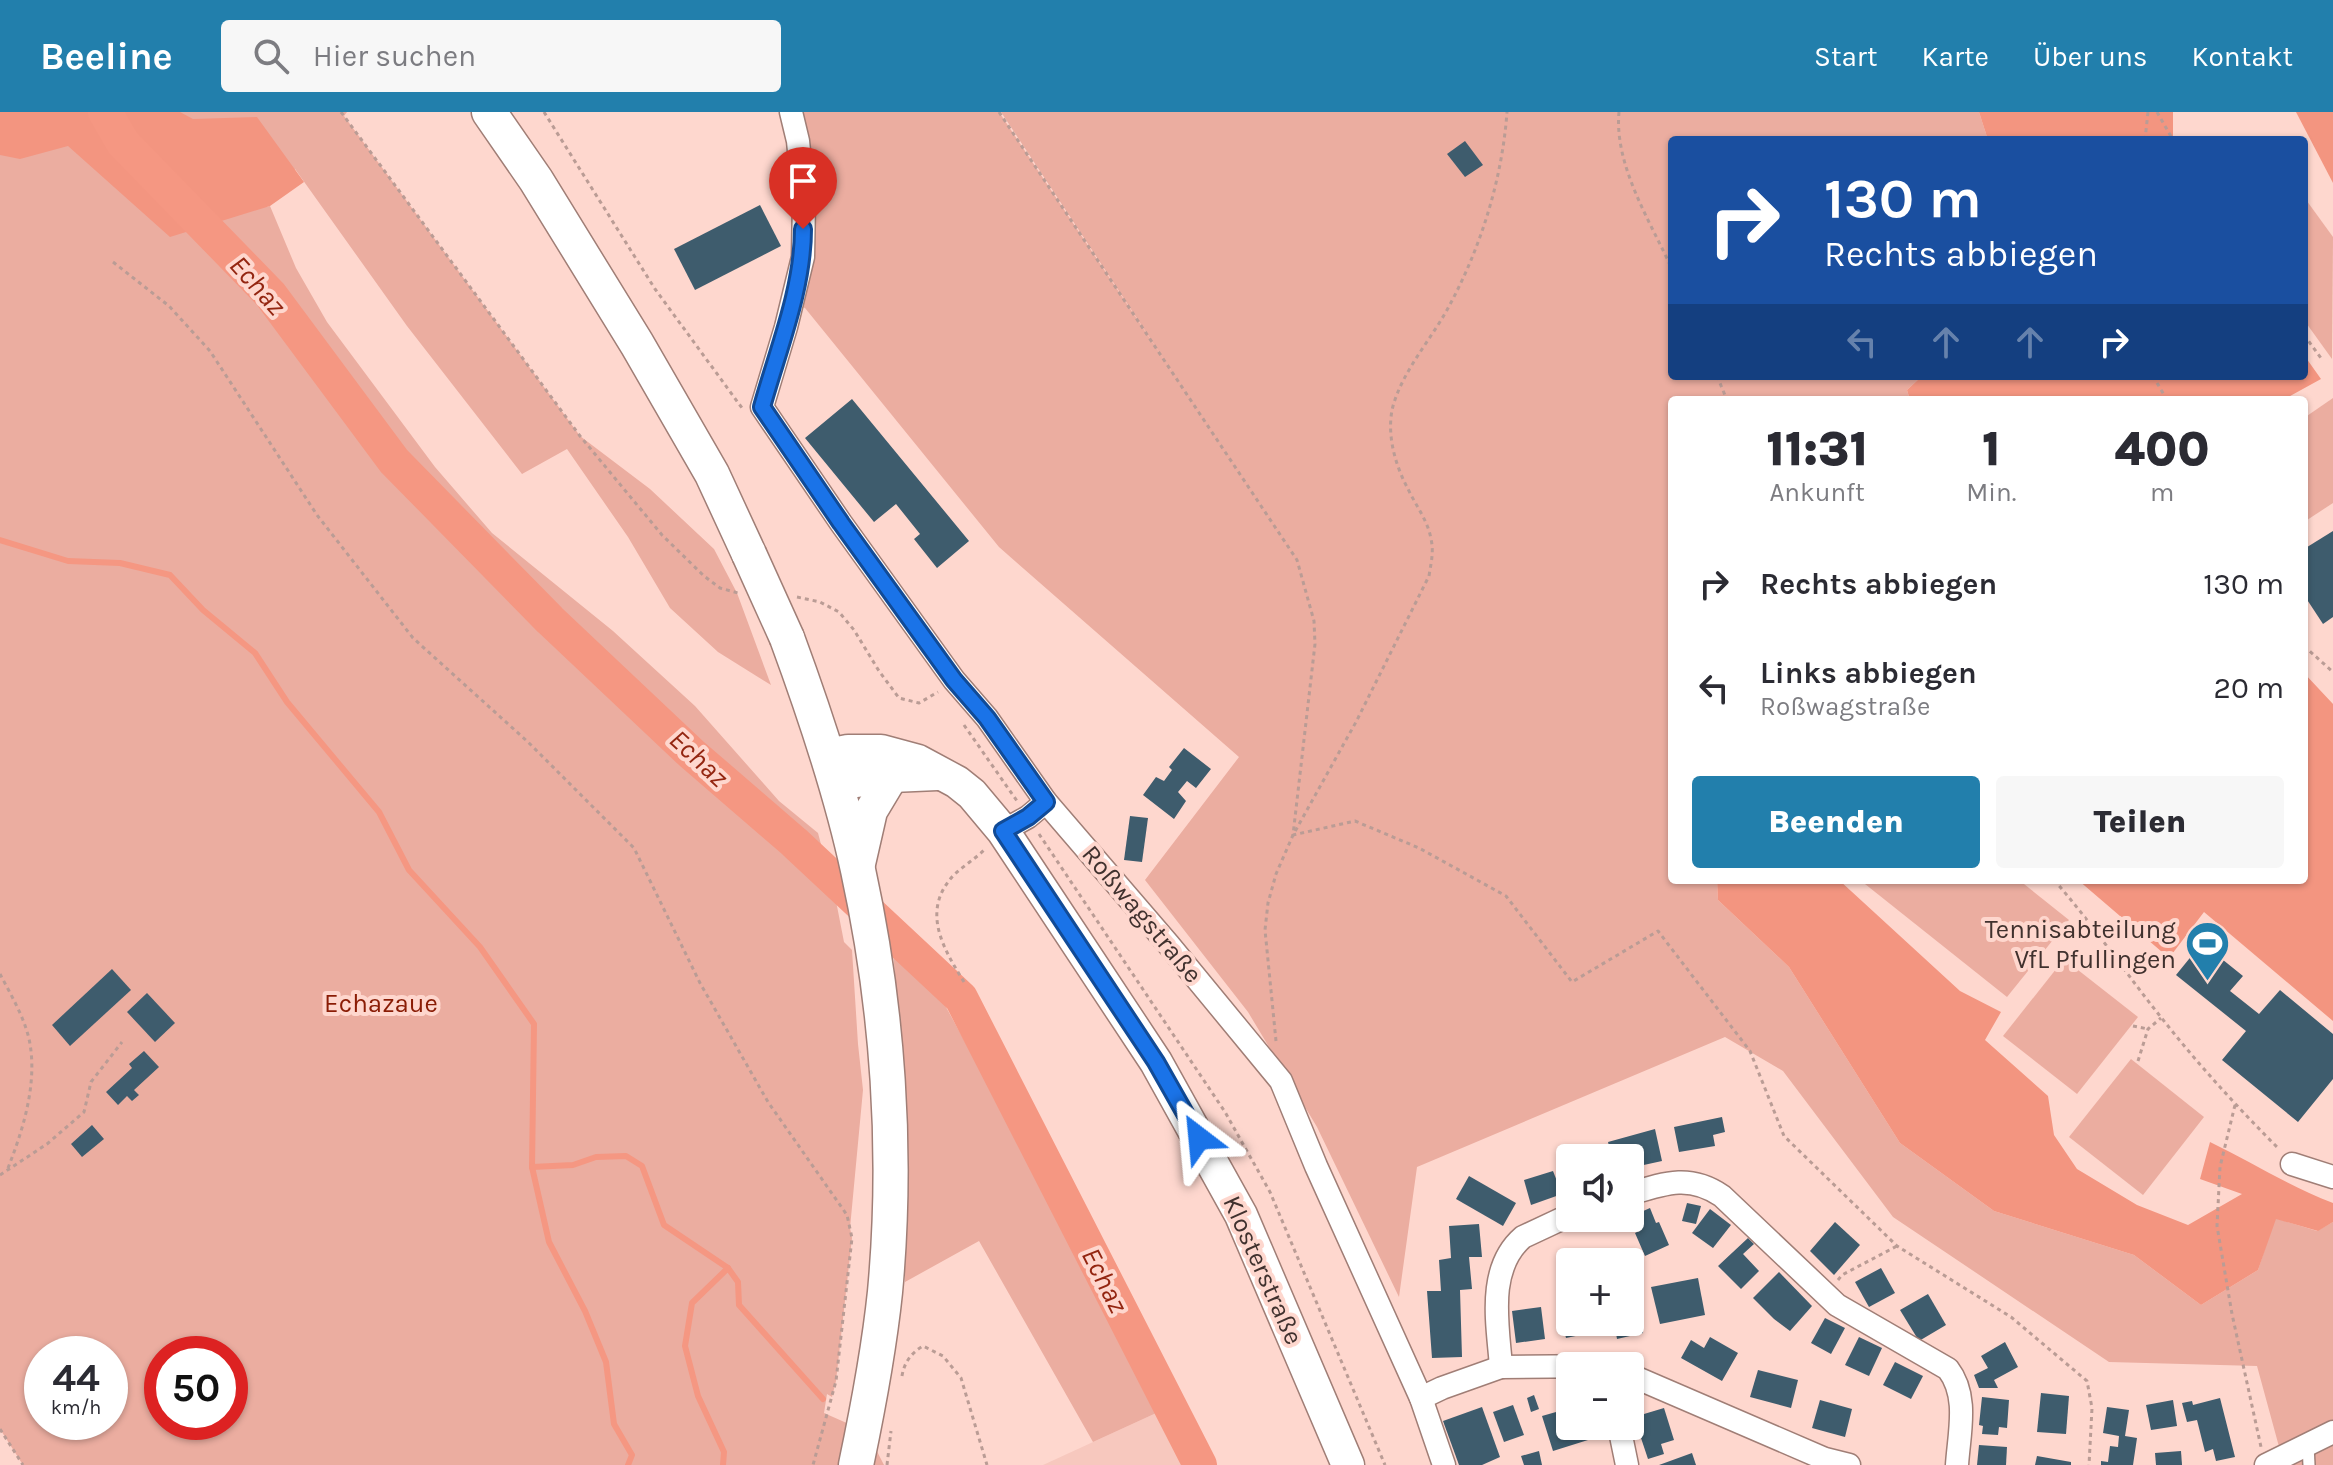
<!DOCTYPE html>
<html lang="de">
<meta charset="utf-8">
<style>
:root{--surface:#fff;--page:#f7f7f7;--text:#2b2b33;--muted:#7c7c81;--accent:#227fac}
body{margin:0;font-family:Karla,sans-serif;background:var(--page);color:var(--text);height:100vh;display:flex;flex-direction:column;font-size:30px;white-space:nowrap}
*{box-sizing:border-box;margin:0}
p{font-size:26px;color:var(--muted)}
.icon{flex:none;width:44px;height:44px;fill:none;stroke:currentColor;stroke-width:2;stroke-linecap:round;stroke-linejoin:round}
.map{position:relative;flex:1;overflow:hidden}
.side{position:absolute;left:1668px;top:284px;width:640px;height:488px;display:flex;flex-direction:column;background:var(--surface);border-radius:8px;box-shadow:0 2px 6px #0004}
.side>*{flex:none}
.top-card{position:absolute;left:1668px;top:24px;width:640px;height:244px;border-radius:8px;box-shadow:0 2px 6px #0004;background:#1a4fa0;color:#fff;overflow:hidden}
.fabs{position:absolute;left:1556px;top:1032px;display:grid;gap:16px}
.fabs a{display:grid;place-items:center;width:88px;height:88px;border-radius:8px;background:var(--surface);box-shadow:0 2px 6px #0004;font-size:40px}
.speed{position:absolute;left:24px;top:1224px;display:flex;gap:16px;font-size:40px;font-weight:700;text-align:center}
.speed>*{display:grid;place-content:center;width:104px;height:104px;border-radius:50%;background:var(--surface);box-shadow:0 2px 6px #0004;line-height:1}
.speed small{font-size:20px;font-weight:400}
.speed .limit{border:12px solid #d22;background:#fff;color:#111}
.pin{position:absolute;display:grid;place-items:center;width:68px;height:68px;color:#fff;margin:-82px -34px;border-radius:50% 50% 50% 0;rotate:-45deg;box-shadow:0 0 8px #0007}
.pin .icon{rotate:45deg}
.me{position:absolute;width:88px;margin:-44px;rotate:331deg;stroke-linejoin:round;filter:drop-shadow(0 0 6px #0008)}
.turn{display:flex;align-items:center;gap:28px;height:168px;padding:0 24px;font-size:36px}
.turn .icon{width:104px;height:104px;stroke-width:2.5}
.turn b{display:block;font-size:56px;line-height:68px}
.lanes{display:flex;align-items:center;height:76px;padding:0 24px;background:#0003;justify-content:center;gap:40px;direction:ltr}
.lanes .off{opacity:.35}
.eta{display:flex;justify-content:space-evenly;align-items:center;height:136px;text-align:center}
.eta b{font-size:48px;font-weight:800;line-height:56px}
.button{display:flex;gap:16px;margin-top:auto;padding:16px 24px}
.button a{flex:1;height:92px;border-radius:8px;background:var(--accent);color:#fff;font-size:32px;font-weight:800;line-height:92px;text-align:center}
.button a+a{background:var(--page);color:var(--text)}
ul{padding:0;list-style:none}
li{display:flex;align-items:center;gap:24px;height:104px;padding:0 24px}
li div{flex:1}
li b{display:block;font-size:30px}
li em{font-style:normal}
header{display:flex;align-items:center;gap:48px;box-sizing:border-box;height:112px;padding:0 40px;background:var(--accent);color:#fff}
header strong{font-size:38px}
nav{display:flex;gap:44px;margin-inline-start:auto;font-size:28px}
.search{width:560px;height:72px;background:var(--page);display:flex;align-items:center;gap:20px;box-sizing:border-box;padding:0 28px;border-radius:8px;color:var(--muted);font-size:30px}
.map>svg:first-child{display:block}
</style>
<header>
<strong>Beeline</strong>
<div class="search"><svg class="icon" aria-label="search" viewBox="0 0 24 24"><circle cx="10" cy="10" r="6"/><path d="M15 15l6 6"/></svg>Hier suchen</div>
<nav><a>Start</a><a>Karte</a><a>Über uns</a><a>Kontakt</a></nav>
</header>
<div class="map">
<svg width="2333" height="1353" viewBox="0 0 2333 1353">
<rect width="100%" height="100%" fill="#fed7ce"/>
<polygon fill="#f7c8be" points="1182,1290 1217,1353 1043,1353 1165,1297"/>
<g fill="#ebada0" fill-rule="evenodd">
<path d="M0,0H347L344,4L580,324L650,377L714,437L737,481L771,573L718,540L670,496L628,425L567,337L522,362L407,214L295,57L266,95L270,94L296,156L327,210L435,355L492,421L613,519L695,594L779,689L818,721L836,789L844,830L852,838L858,932L863,978L850,1116L852,1126L836,1269L832,1285L827,1282L824,1301L867,1320L884,1353H23L0,1317ZM42,1242H110V1310H42ZM162,1242H230V1310H162Z"/>
<polygon points="791,0 999,0 1171,258 1001,0 1979,0 1988,28 1672,28 1672,264 1922,264 1907,278 1910,288 1672,288 1672,768 1717,768 1718,788 1789,855 1900,1031 1994,1099 2134,1143 2201,1193 2258,1158 2275,1106 2317,1119 2333,1110 2333,1353 2284,1353 2257,1254 2109,1250 1893,1105 1783,959 1725,925 1417,1055 1399,1185 1317,1015 1248,900 1145,768 1239,645 999,435 805,196 791,191 803,145"/>
<polygon points="2304,85 2333,125 2332,247 2304,208"/>
<polygon points="2333,286 2333,391 2304,410 2304,306"/>
<polygon points="1860,768 2019,768 2069,808 2007,885"/>
<polygon points="893,839 934,873 1165,1297 1093,1330 979,1129 905,1170 902,949"/>
<polygon points="2064,847 2138,905 2077,982 2003,924"/>
<polygon points="2131,947 2204,1005 2143,1083 2069,1025"/>
</g>
<g fill="#f39580">
<polygon points="0,0 180,0 193,7 257,5 304,70 270,94 170,125 68,34 20,47 0,43"/>
<polygon points="1979,0 2173,0 2173,28 1988,28"/>
<polygon points="2296,0 2333,0 2333,71"/>
<polygon points="2304,243 2321,267 2283,288 1910,288 1907,278 1922,264 2304,264"/>
<polygon points="2304,561 2333,592 2333,909 2204,800 2169,846 2078,768 2304,768"/>
<path d="M1717,768H1839L1960,879L2001,900L1985,928L2048,984L2054,1023L2077,1057L2137,1093L2188,1113L2242,1082L2200,1067L2210,1030C2252,1050 2290,1075 2333,1091V1110L2318,1119L2276,1107L2258,1158L2201,1193L2134,1143L1994,1099L1900,1031L1789,855L1718,788Z"/>
</g>
<g fill="none" stroke-linecap="round" stroke-linejoin="round">
<g stroke="#f59782" stroke-width="6">
<polyline points="0,428 68,449 120,451 170,463 203,498 255,541 287,590 379,700 409,758 480,835 534,912 532,1055 549,1130 585,1199 606,1250 614,1312 632,1343 628,1353"/>
<polyline points="532,1055 573,1053 596,1045 626,1044 642,1054 664,1113 728,1156 738,1170 739,1193 823,1287"/>
<polyline points="723,1353 724,1340 698,1284 685,1234 692,1191 728,1156"/>
</g>
<polyline stroke="#f59782" stroke-width="34" points="105,0 123,31 270,182 394,349 550,508 692,642 794,730 961,886 1200,1353"/>
</g>
<g fill="#3e5c6d">
<polygon points="1465,29 1483,53 1465,65 1447,42"/>
<polygon points="760,93 781,134 695,178 674,137"/>
<polygon points="852,287 969,429 937,456 914,427 920,422 896,392 874,410 805,326"/>
<polygon points="2333,419 2333,505 2323,512 2304,483 2304,437"/>
<polygon points="1184,636 1211,657 1196,676 1187,669 1178,680 1186,689 1174,707 1143,683 1156,665 1164,669 1172,658 1169,655"/>
<polygon points="1130,704 1148,706 1142,750 1124,748"/>
<polygon points="2202,831 2243,864 2230,879 2259,902 2280,878 2333,922 2333,967 2298,1010 2222,948 2246,919 2176,863"/>
<polygon points="112,857 131,878 70,934 52,913"/>
<polygon points="147,881 175,911 155,930 127,900"/>
<polygon points="144,939 159,955 134,978 139,983 132,989 127,984 118,993 106,980 132,956 129,952"/>
<polygon points="1722,1005 1725,1020 1713,1023 1715,1034 1679,1040 1674,1015"/>
<polygon points="92,1013 104,1027 82,1045 71,1032"/>
<polygon points="1655,1017 1662,1049 1630,1056 1630,1046 1612,1046 1608,1030"/>
<polygon points="1553,1059 1562,1082 1531,1093 1524,1068"/>
<polygon points="1469,1064 1516,1091 1503,1114 1456,1087"/>
<polygon points="1687,1091 1701,1094 1696,1112 1682,1109"/>
<polygon points="1650,1096 1656,1111 1659,1110 1669,1133 1645,1144 1635,1121 1639,1119 1632,1104"/>
<polygon points="1710,1097 1731,1113 1713,1136 1692,1121"/>
<polygon points="1835,1110 1860,1133 1834,1163 1810,1139"/>
<polygon points="1479,1112 1482,1145 1469,1145 1472,1177 1460,1178 1462,1245 1432,1246 1427,1179 1441,1179 1439,1148 1451,1146 1449,1114"/>
<polygon points="1748,1126 1754,1132 1743,1142 1759,1159 1741,1177 1718,1154"/>
<polygon points="1881,1156 1895,1181 1869,1195 1855,1170"/>
<polygon points="1779,1160 1812,1194 1790,1219 1774,1207 1753,1186"/>
<polygon points="1698,1166 1705,1203 1660,1212 1651,1175"/>
<polygon points="1928,1182 1946,1213 1919,1229 1900,1198"/>
<polygon points="1636,1189 1643,1221 1617,1227 1614,1210 1630,1210 1630,1190"/>
<polygon points="1541,1195 1545,1227 1516,1231 1512,1199"/>
<polygon points="1570,1200 1570,1210 1593,1210 1595,1220 1566,1226 1560,1202"/>
<polygon points="1825,1206 1845,1216 1831,1242 1811,1231"/>
<polygon points="1710,1225 1738,1241 1722,1269 1681,1246 1691,1228 1704,1236"/>
<polygon points="1859,1225 1882,1236 1869,1264 1845,1253"/>
<polygon points="2005,1230 2018,1255 1994,1268 1998,1276 1979,1276 1974,1263 1988,1256 1981,1244"/>
<polygon points="1895,1250 1923,1264 1911,1287 1883,1273"/>
<polygon points="1758,1258 1798,1268 1791,1296 1750,1285"/>
<polygon points="2041,1281 2069,1284 2066,1322 2037,1320"/>
<polygon points="1534,1283 1539,1297 1531,1300 1527,1286"/>
<polygon points="1982,1285 2009,1288 2007,1316 1999,1315 1998,1323 1982,1322 1983,1314 1979,1313"/>
<polygon points="2220,1286 2235,1345 2216,1349 2213,1337 2205,1340 2197,1308 2187,1310 2182,1291 2192,1289 2193,1293"/>
<polygon points="1820,1288 1852,1297 1845,1325 1812,1316"/>
<polygon points="2173,1288 2177,1314 2151,1318 2146,1293"/>
<polygon points="1513,1293 1524,1323 1504,1330 1493,1300"/>
<polygon points="1482,1295 1500,1345 1482,1353 1459,1353 1443,1309"/>
<polygon points="2107,1295 2129,1298 2125,1324 2137,1326 2133,1353 2101,1353 2101,1349 2108,1350 2110,1334 2118,1335 2119,1324 2103,1321"/>
<polygon points="1570,1296 1570,1314 1584,1314 1588,1328 1553,1339 1542,1304"/>
<polygon points="1664,1296 1674,1328 1661,1332 1664,1342 1648,1347 1634,1305"/>
<polygon points="1979,1333 2007,1335 2006,1353 1977,1353"/>
<polygon points="1539,1339 1542,1353 1524,1353 1521,1344"/>
<polygon points="2181,1339 2182,1353 2156,1353 2155,1341"/>
<polygon points="1692,1341 1696,1353 1659,1353"/>
<polygon points="2037,1344 2071,1350 2071,1353 2035,1353"/>
</g>
<g fill="none" stroke-linecap="round" stroke-linejoin="round">
<defs>
<polyline id="service" points="2308,1333 2309,1353"/>
<g id="minor">
<polyline points="791,0 798,29 804,89 803,145 786,215 762,295 841,411 954,568 987,606 1046,690 1169,833 1281,969 1316,1054 1421,1286 1444,1353"/>
<polyline points="1003,719 1028,705 1046,690"/>
<polyline points="2292,1052 2333,1065"/>
<path d="M1630,1082C1665,1071 1690,1062 1722,1084L1837,1193L1948,1257C1969,1284 1959,1321 1957,1353"/>
<path d="M1501,1255C1498,1213 1486,1157 1523,1125L1570,1103"/>
<polyline points="1630,1263 1825,1347 1849,1353"/>
<polyline points="1421,1286 1442,1276 1501,1255 1609,1254"/>
<polyline points="1619,1314 1627,1353"/>
<polyline points="2266,1353 2333,1320"/>
</g>
<g id="secondary">
<polyline points="828,643 848,639 881,639 918,649 957,670 972,682 1003,719 1156,950 1241,1103 1348,1353"/>
<polyline points="836,672 892,664 937,662"/>
<polyline points="858,756 871,699 892,664"/>
</g>
<g id="primary">
<polyline points="489,0 536,68 637,232 712,362 749,442"/>
<path d="M787,526C815,602 841,679 858,758C888,895 898,1040 885,1180C879,1238 868,1296 856,1353"/>
</g>
</defs>
<use href="#service" stroke="#a07e76" stroke-width="14"/>
<use href="#minor" stroke="#a07e76" stroke-width="25"/>
<use href="#secondary" stroke="#a07e76" stroke-width="35"/>
<use href="#primary" stroke="#a07e76" stroke-width="37"/>
<g stroke="#ba9c95" stroke-width="3" stroke-dasharray="4 4" stroke-linecap="butt">
<polyline points="341,0 580,324 662,423 704,464 720,476 738,481"/>
<polyline points="544,0 655,177 742,296"/>
<polyline points="999,0 1297,448 1314,509 1315,532 1293,723 1355,709 1419,736 1506,784 1572,870 1658,819 1750,939 1784,1024 1897,1134 2011,1205 2087,1269 2092,1296 2089,1353"/>
<path d="M1619,0C1614,53 1650,109 1672,157"/>
<polyline points="2157,0 2173,28"/>
<polyline points="2145,28 2148,0"/>
<polyline points="113,150 169,194 210,239 317,403 413,526 528,630 634,736 700,871 768,990 847,1103 852,1126 836,1269 813,1353"/>
<polyline points="2304,223 2321,246"/>
<polyline points="1717,264 1727,288"/>
<polyline points="2153,264 2167,288"/>
<polyline points="797,485 820,490 839,500 854,518 879,559 899,586 919,591 938,580"/>
<polyline points="2304,534 2333,560"/>
<polyline points="964,613 1017,689"/>
<polyline points="1039,722 1225,1000 1270,1080 1385,1353"/>
<path d="M2054,768C2092,811 2124,859 2160,904C2197,951 2237,995 2279,1037"/>
<path d="M0,862C11,883 26,908 30,932C37,973 23,1018 8,1056"/>
<path d="M964,870C945,839 923,804 948,770C957,757 975,748 986,736"/>
<polyline points="2133,914 2148,917"/>
<path d="M1276,929L1265,818L1268,791L1276,762L1293,723L1356,610L1429,464C1431,451 1434,440 1431,427C1428,409 1416,394 1408,377C1395,353 1386,321 1393,294C1403,259 1429,230 1447,198C1480,138 1502,69 1507,0"/>
<polyline points="2138,949 2148,917 2161,906"/>
<polyline points="2235,993 2220,1055 2217,1114 2232,1202 2261,1335"/>
<polyline points="0,1063 47,1032 84,1000 91,970 122,930"/>
<polyline points="1838,1168 1842,1163 1897,1134"/>
<path d="M902,1264C904,1251 911,1241 923,1234L943,1244L961,1266L987,1353"/>
<polyline points="0,1317 23,1353"/>
<polyline points="887,1353 891,1319"/>
</g>
<use href="#service" stroke="#fff" stroke-width="11"/>
<use href="#minor" stroke="#fff" stroke-width="22"/>
<use href="#secondary" stroke="#fff" stroke-width="32"/>
<use href="#primary" stroke="#fff" stroke-width="34"/>
<defs>
<polyline id="primary-bridge" points="749,442 787,526"/>
</defs>
<use href="#primary-bridge" stroke="#a07e76" stroke-width="37" stroke-linecap="butt"/>
<use href="#primary-bridge" stroke="#fff" stroke-width="34"/>
</g>
<g fill="none" stroke-linecap="round" stroke-linejoin="round">
<defs>
<path id="route" d="M803,117C803,177 778,237 762,295L841,411L954,568L987,606L1046,690L1028,705L1003,719L1156,950L1199,1026"/>
</defs>
<use href="#route" stroke="#114b97" stroke-width="20"/>
<use href="#route" stroke="#1a73e8" stroke-width="14"/>
</g>
<defs>
<symbol id="stadium-pin" viewBox="-11 -11 22 30"><path d="M0 17L-7.5 6A9.5 9.5 0 1 1 7.5 6Z" fill="#227fac" stroke="#fed7ce"/><path d="M0-5a6.5 5 0 1 0 0 10a6.5 5 0 1 0 0-10ZM-3.5-1.8h7v3.6h-7Z" fill="#fff"/></symbol>
</defs>
<g fill-rule="evenodd">
<use href="#stadium-pin" x="2182" y="806" width="51" height="69"/>
</g>
<g text-anchor="middle" dominant-baseline="central" stroke-width="8" stroke-linejoin="round" paint-order="stroke">
<g font-size="26" fill="#40312e" stroke="#fed7ce">
<text transform="translate(1142 802) rotate(50)">Roßwagstraße</text>
<text transform="translate(1263 1158) rotate(66)">Klosterstraße</text>
</g>
<g font-size="26" fill="#40312e" stroke="#fed7ce" text-anchor="end">
<text x="2176" y="817">Tennisabteilung<tspan x="2176" dy="30">VfL Pfullingen</tspan></text>
</g>
<g font-size="26" fill="#8a1c05" stroke="#fed7ce">
<text x="381" y="891">Echazaue</text>
</g>
<g font-size="28" font-style="italic" fill="#942611" stroke="#fed7ce">
<text transform="translate(258 173) rotate(48)">Echaz</text>
<text transform="translate(699 646) rotate(43)">Echaz</text>
<text transform="translate(1105 1168) rotate(63)">Echaz</text>
</g>
</g>
</svg>
<div class="fabs">
<a><svg class="icon" aria-label="sound" viewBox="0 0 24 24"><path d="M4 9h4l5-4v14l-5-4H4zM17 9q2 3 0 6"/></svg></a>
<a>+</a>
<a>−</a>
</div>
<div class="speed"><div>44<small>km/h</small></div><div class="limit">50</div></div>
<div class="pin" style="left:803px;top:117px;background:#d93025"><svg class="icon" aria-label="arrive" viewBox="0 0 24 24"><path d="M6 21V4h12l-3 4 3 4H6"/></svg></div>
<svg class="me" style="left:1199px;top:1026px" viewBox="-20 -20 40 40"><path d="M0-17L14 15 0 8-14 15z" fill="#1a73e8" stroke="#fff" stroke-width="4"/></svg>
<div class="top-card">
<div class="turn"><svg class="icon" aria-label="right" viewBox="0 0 24 24"><path d="M7 20v-9h11M14 6l5 5-5 5"/></svg><div><b>130 m</b>Rechts abbiegen</div></div>
<div class="lanes"><svg class="icon off" aria-label="left" viewBox="0 0 24 24"><path d="M17 20v-9H6M10 6l-5 5 5 5"/></svg><svg class="icon off" aria-label="ahead" viewBox="0 0 24 24"><path d="M12 20V5M6 11l6-6 6 6"/></svg><svg class="icon off" aria-label="ahead" viewBox="0 0 24 24"><path d="M12 20V5M6 11l6-6 6 6"/></svg><svg class="icon" aria-label="right" viewBox="0 0 24 24"><path d="M7 20v-9h11M14 6l5 5-5 5"/></svg></div>
</div>
<section class="side">
<div class="eta">
<div><b>11:31</b><p>Ankunft</p></div>
<div><b>1</b><p>Min.</p></div>
<div><b>400</b><p>m</p></div>
</div>
<ul>
<li><svg class="icon" aria-label="right" viewBox="0 0 24 24"><path d="M7 20v-9h11M14 6l5 5-5 5"/></svg><div><b>Rechts abbiegen</b></div><em>130 m</em></li>
<li><svg class="icon" aria-label="left" viewBox="0 0 24 24"><path d="M17 20v-9H6M10 6l-5 5 5 5"/></svg><div><b>Links abbiegen</b><p>Roßwagstraße</p></div><em>20 m</em></li>
</ul>
<div class="button"><a>Beenden</a><a>Teilen</a></div>
</section>
</div>
